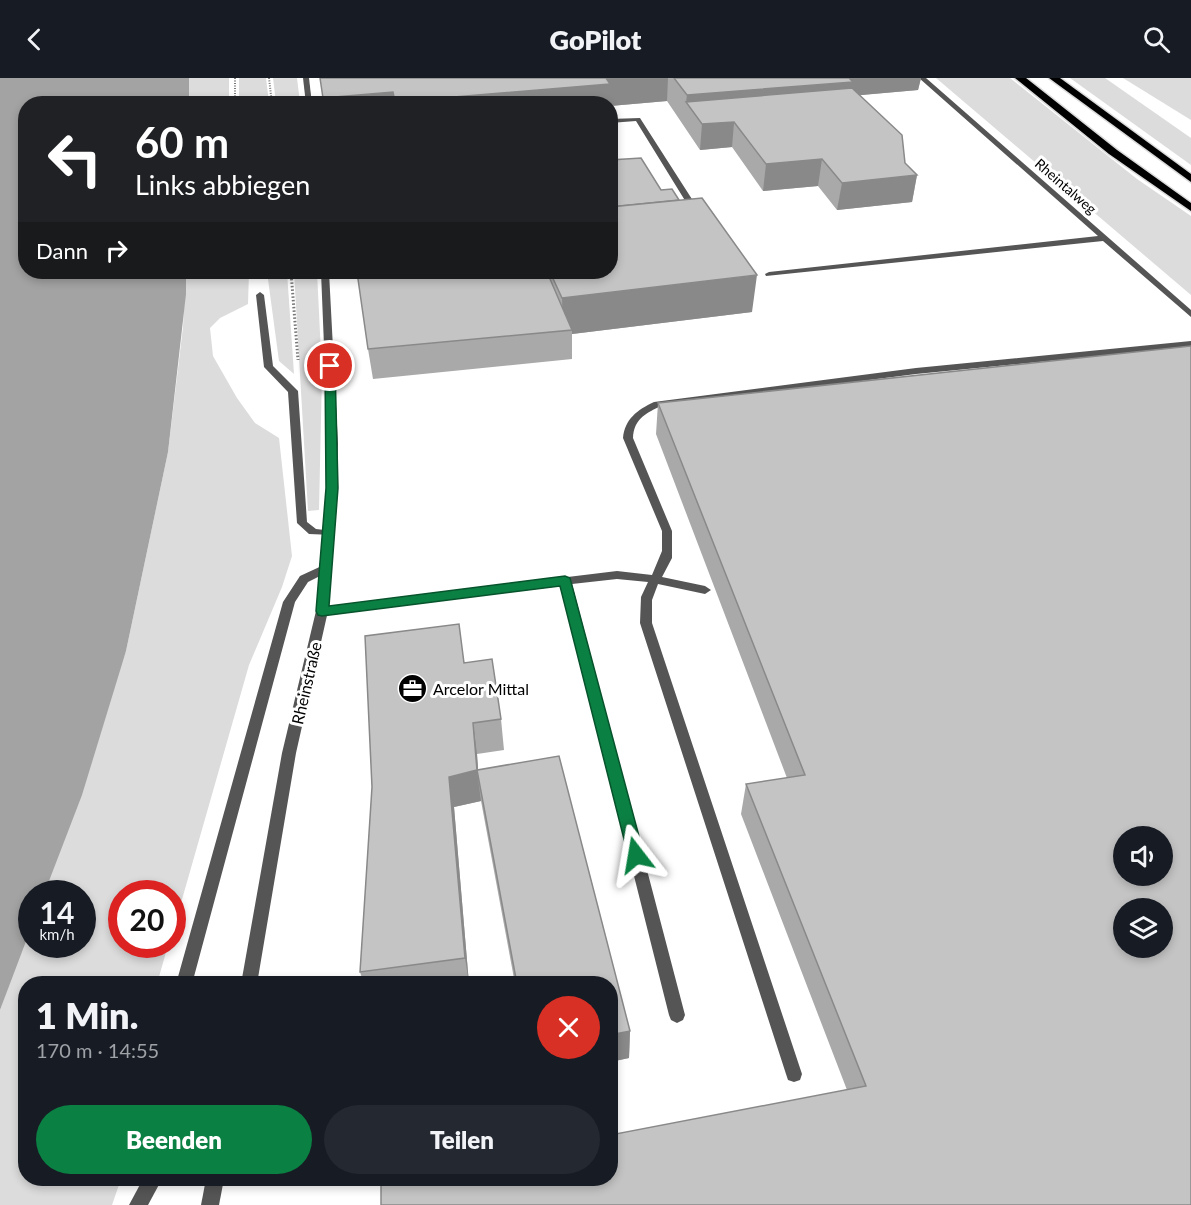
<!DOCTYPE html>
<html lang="de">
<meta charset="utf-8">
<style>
:root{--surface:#171b24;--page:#242831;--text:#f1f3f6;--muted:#9ea1a6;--accent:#0b8043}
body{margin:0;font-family:Lato,sans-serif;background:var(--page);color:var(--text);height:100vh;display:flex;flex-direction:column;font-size:22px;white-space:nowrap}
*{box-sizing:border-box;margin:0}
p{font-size:20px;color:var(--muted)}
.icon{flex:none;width:33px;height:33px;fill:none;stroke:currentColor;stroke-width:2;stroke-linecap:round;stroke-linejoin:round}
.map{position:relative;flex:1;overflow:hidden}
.sheet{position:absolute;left:18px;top:898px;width:600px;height:210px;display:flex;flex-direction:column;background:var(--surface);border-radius:24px;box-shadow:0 3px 9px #0003}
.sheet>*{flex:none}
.top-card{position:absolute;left:18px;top:18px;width:600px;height:183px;border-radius:24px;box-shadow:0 3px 9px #0003;background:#202124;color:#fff;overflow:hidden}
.controls{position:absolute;left:1113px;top:748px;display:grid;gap:12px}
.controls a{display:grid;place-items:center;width:60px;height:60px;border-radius:50%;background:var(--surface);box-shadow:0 3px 9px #0003;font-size:30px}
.speed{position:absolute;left:18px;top:802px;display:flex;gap:12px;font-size:30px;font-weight:700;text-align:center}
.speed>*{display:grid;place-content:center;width:78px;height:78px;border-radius:50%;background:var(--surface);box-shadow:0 3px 9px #0003;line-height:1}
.speed small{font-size:15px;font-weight:400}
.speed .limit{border:9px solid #d22;background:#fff;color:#111}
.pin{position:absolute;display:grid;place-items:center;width:51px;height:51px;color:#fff;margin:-26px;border:3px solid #fff;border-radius:50%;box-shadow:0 2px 6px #0007}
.me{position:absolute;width:66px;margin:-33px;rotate:346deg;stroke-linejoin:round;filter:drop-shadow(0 0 4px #0008)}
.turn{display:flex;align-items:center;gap:21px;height:126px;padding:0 18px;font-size:27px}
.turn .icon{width:78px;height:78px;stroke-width:2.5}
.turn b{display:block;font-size:42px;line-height:51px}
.then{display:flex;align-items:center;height:57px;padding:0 18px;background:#0003;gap:12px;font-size:22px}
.round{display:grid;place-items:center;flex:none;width:63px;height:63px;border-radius:32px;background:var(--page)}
.overview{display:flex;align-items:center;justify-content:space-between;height:102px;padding:0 18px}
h1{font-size:36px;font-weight:800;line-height:45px}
.button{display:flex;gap:12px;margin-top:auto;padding:12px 18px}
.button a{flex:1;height:69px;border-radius:36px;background:var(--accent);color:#fff;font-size:24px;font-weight:800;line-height:69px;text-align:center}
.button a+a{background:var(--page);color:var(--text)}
header{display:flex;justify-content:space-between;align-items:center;height:78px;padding:0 18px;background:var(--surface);font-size:27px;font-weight:800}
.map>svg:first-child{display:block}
</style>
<header><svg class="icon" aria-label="back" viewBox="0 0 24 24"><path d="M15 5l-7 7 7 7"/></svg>GoPilot<svg class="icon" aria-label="search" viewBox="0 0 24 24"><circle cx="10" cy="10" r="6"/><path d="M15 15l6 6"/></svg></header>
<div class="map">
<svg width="1191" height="1127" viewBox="0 0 1191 1127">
<rect width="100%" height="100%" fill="#fff"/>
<g fill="#dcdcdc">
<rect x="189" y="0" width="40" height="25"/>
<polygon points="239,0 266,0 269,25 239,25"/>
<polygon points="273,0 297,0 300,25 276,25"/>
<polygon points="936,0 1010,0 1137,101 1191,138 1191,217"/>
<polygon points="1070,0 1105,0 1191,60 1191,87"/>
<polygon points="1123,0 1191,0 1191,42"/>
<polygon points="186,194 249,194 248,226 220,240 210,250 213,278 237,320 255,345 279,360 292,478 282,509 249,587 173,853 172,816 122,816 122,867 168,867 157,906 26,906 26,1101 121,1101 112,1127 0,1127 0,932 31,843 32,867 82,867 82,816 41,816 126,573 168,374 183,249"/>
<polygon points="267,194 287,194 294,296 279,283"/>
<polygon points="294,194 317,194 322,296 319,432 308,433"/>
</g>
<polygon fill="#a3a3a3" points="0,0 189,0 189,26 26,26 26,194 186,194 186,216 168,374 126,573 82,717 44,816 32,816 31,850 0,932"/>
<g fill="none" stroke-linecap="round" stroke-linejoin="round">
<defs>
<g id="highway">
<polygon points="1015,0 1026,0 1117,72 1191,125 1191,133 1109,76"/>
<polygon points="1049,0 1060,0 1191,96 1191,104"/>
</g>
</defs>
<use href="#highway" stroke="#dbdbdb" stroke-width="3"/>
<g stroke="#777" stroke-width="2" stroke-dasharray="1 1.5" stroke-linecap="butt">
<polyline points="235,0 235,26"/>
<polyline points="269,0 272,26"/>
</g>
<polyline stroke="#777" stroke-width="3" stroke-dasharray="1.5 2" stroke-linecap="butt" points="291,194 298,282"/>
<g fill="#555" fill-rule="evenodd">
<polygon points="919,0 926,0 1191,232 1191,239 1103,163 766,198 765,196 769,194 1098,158"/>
<polygon points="640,40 697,129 696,131 689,129 636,43 610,45 610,41"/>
<polygon points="260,214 264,217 273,288 298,313 307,444 316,451 333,453 334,455 333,457 309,456 297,445 288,314 264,289 256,217"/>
<path d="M1191,263V269L916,296L659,329C644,336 634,342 633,360L672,453V480L662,499L705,508L711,512L705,516L658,506L652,522V545L802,996L800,1002L794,1004L788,1002L786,996L640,545L641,519L648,504L617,501L572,506L685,937L683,942L677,945L671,942L669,937L561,508L322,537L316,533L322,529L617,493L652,497L662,473V453L623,360C625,341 637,332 654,324L916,290Z"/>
<polygon points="326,486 332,490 330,493 308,504 295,524 192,906 176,906 283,524 300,498"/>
<polygon points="143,1101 162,1101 148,1127 129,1127"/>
</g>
<g fill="#555" fill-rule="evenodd">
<polygon points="303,0 309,0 312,26 306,26"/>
<polygon points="321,194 329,194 338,366 337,410 328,533 296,675 257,906 241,906 282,675 316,533 327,410 328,366"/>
<polygon points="206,1101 224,1101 219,1127 201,1127"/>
</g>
<use href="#highway" fill="#000" fill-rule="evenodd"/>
</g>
<g fill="#a9a9a9">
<polygon points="320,0 921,0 918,12 860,17 905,85 917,97 912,124 837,132 818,108 763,113 732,69 700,72 667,23 610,28 610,26 324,26"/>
<polygon points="661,112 752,234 572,256 572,281 373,301 368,271 357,194 610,194"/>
<polygon points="658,325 1191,1127 847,1012 741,736 746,706 787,700 656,356"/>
<polygon points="459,546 464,585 492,581 501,641 504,672 477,676 478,692 559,678 630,953 629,980 610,984 610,906 515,906 481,723 454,729 469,906 364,906 360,894 372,709 365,558"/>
</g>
<g fill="#898989">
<polygon points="605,0 668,0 667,23 610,28 610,26 396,26 395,24"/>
<polygon points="836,0 921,0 918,12 851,18 848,35 734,45 732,69 700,72 702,46 686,24 687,17"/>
<polygon points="393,14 394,26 324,26 323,20"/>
<polygon points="822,81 818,108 763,113 766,86"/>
<polygon points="917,97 912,124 837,132 842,105"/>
<polygon points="416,194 535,194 420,227"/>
<polygon points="757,197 752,234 572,256 572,252 563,253 562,220"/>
<polygon points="473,645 477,676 479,705 477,693"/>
<polygon points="477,692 481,723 454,729 469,906 465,880 449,699"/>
<polygon points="630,953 629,980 610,984 610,957"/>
</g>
<g fill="#c4c4c4" stroke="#898989" stroke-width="1.5" fill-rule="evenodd">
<polygon points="320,0 606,0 610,6 395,24 393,14 323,20"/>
<polygon points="674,0 849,0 853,4 687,17"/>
<polygon points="852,10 902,57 905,85 917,97 842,105 822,81 766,86 734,44 702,46 686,24"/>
<polygon points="641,80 661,112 672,111 679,122 610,129 610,82"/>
<polygon points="702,120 757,197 562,220 550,194 610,194 610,129"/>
<polygon points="357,194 415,194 417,198 458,194 547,194 572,252 368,271"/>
<path d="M1191,268V1127H381V1101H610V1057L866,1008L746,706L805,697L658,325ZM1124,759H1162V798H1124ZM1124,831H1162V870H1124Z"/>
<polygon points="459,546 464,585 492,581 501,641 473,645 477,692 559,678 630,953 610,957 610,906 517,906 477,692 449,699 465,880 360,894 372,709 365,558"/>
</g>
<polygon fill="#0b8043" stroke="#07532c" stroke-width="1.5" points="330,285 335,288 338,410 329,528 565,498 570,500 644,777 642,782 636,784 630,782 628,777 560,508 322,538 318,537 316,533 326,410 325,288"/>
<defs>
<symbol id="office-disc" viewBox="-11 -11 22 22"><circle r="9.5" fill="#000" stroke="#fff"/><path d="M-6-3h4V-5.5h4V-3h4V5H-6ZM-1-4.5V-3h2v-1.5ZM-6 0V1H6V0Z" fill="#fff"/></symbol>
</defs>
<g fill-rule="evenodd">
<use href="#office-disc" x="396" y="594" width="33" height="33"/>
</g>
<g text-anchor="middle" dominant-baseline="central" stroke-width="6" stroke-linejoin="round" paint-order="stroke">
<g font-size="14" fill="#000" stroke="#fff">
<text transform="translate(1066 108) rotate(41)">Rheintalweg</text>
</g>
<g font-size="16" fill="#000" stroke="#fff">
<text transform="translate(306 605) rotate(-77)">Rheinstraße</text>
</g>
<g font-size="16" fill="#000" stroke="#fff" text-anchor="start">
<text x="433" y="610">Arcelor Mittal</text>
</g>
</g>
</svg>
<div class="controls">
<a><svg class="icon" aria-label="sound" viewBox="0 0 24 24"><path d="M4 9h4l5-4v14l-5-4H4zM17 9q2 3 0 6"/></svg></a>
<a><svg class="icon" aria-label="layers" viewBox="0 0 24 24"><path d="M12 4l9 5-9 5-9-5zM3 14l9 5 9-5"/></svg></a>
</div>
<div class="speed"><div>14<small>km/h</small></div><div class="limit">20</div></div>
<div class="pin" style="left:330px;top:288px;background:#d93025"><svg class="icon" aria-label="arrive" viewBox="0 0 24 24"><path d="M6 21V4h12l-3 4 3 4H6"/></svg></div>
<svg class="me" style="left:636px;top:777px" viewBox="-20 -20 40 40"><path d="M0-17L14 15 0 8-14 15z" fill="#0b8043" stroke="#fff" stroke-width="4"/></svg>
<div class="top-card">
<div class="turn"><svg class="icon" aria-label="left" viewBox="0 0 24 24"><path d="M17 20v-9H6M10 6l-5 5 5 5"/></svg><div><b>60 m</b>Links abbiegen</div></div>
<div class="then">Dann<svg class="icon" aria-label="right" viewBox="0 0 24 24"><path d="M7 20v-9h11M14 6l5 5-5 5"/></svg></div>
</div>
<section class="sheet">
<div class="overview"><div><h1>1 Min.</h1><p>170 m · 14:55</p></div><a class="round" style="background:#d93025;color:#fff"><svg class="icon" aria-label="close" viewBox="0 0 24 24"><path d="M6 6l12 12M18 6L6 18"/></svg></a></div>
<div class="button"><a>Beenden</a><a>Teilen</a></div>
</section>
</div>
